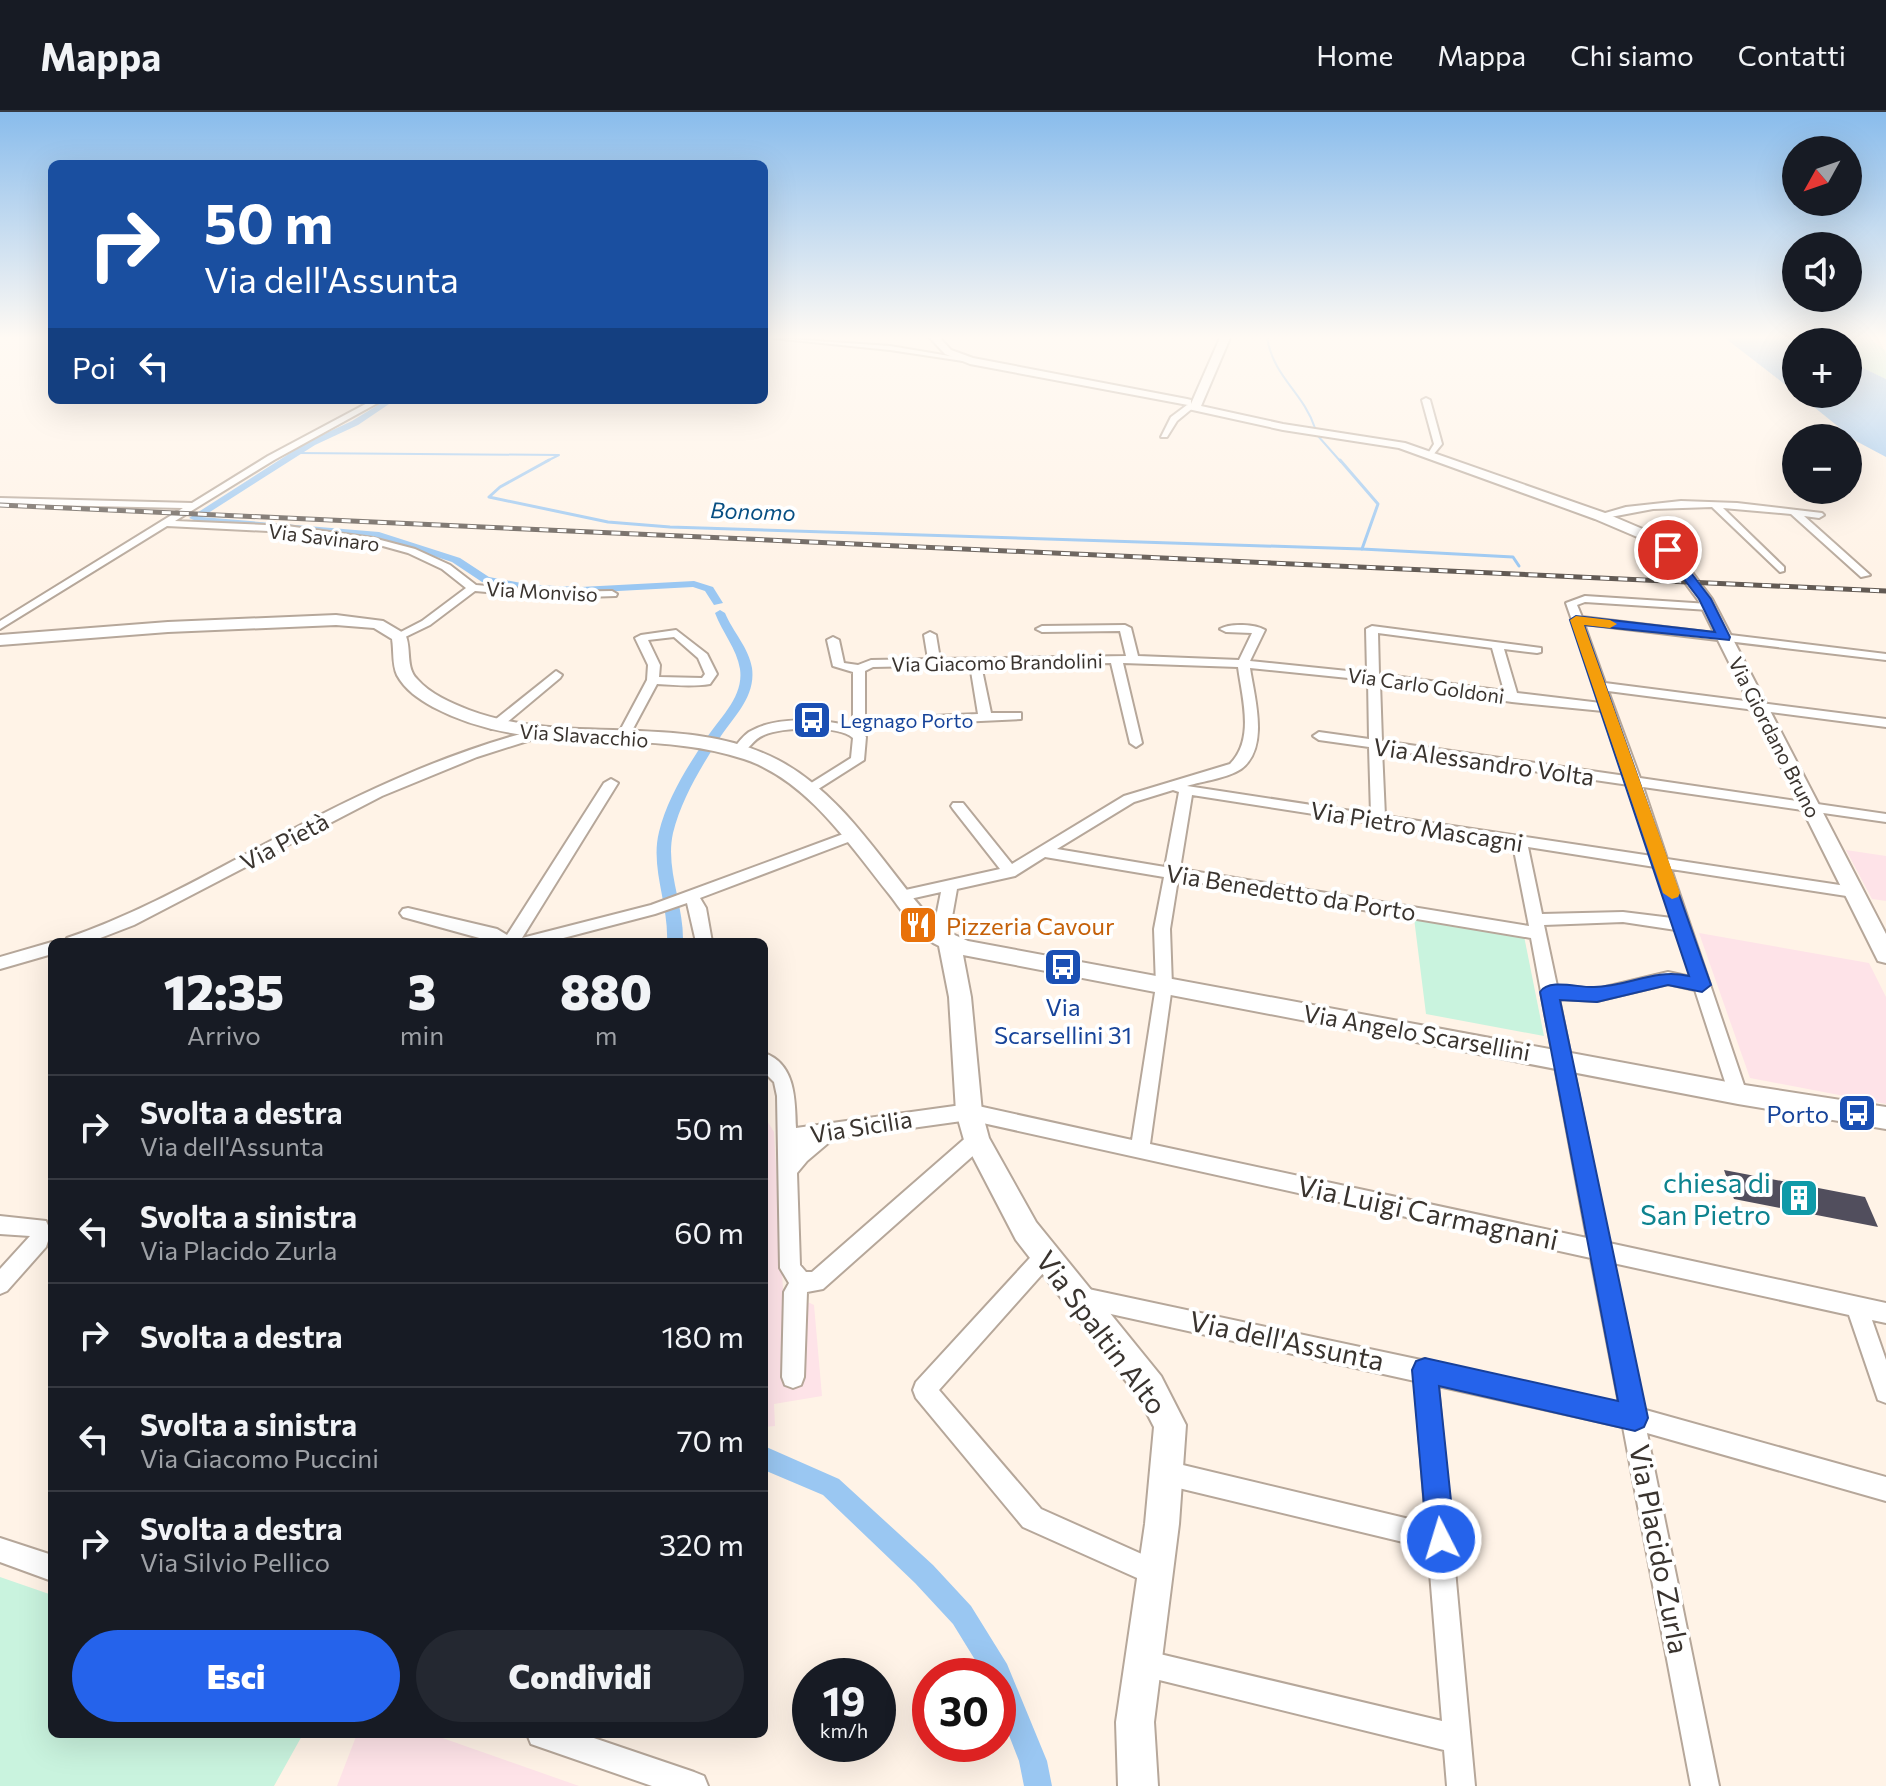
<!DOCTYPE html>
<html lang="it">
<meta charset="utf-8">
<style>
:root{--surface:#171b24;--page:#242831;--text:#f1f3f6;--muted:#9ea1a6;--line:#363941;--accent:#2563eb}
body{margin:0;font-family:Commissioner,sans-serif;background:var(--page);color:var(--text);height:100vh;display:flex;flex-direction:column;font-size:30px;white-space:nowrap}
*{box-sizing:border-box;margin:0}
p{font-size:26px;color:var(--muted)}
.icon{flex:none;width:44px;height:44px;fill:none;stroke:currentColor;stroke-width:2;stroke-linecap:round;stroke-linejoin:round}
.map{position:relative;flex:1;overflow:hidden}
.side{position:absolute;left:48px;top:826px;width:720px;height:800px;display:flex;flex-direction:column;background:var(--surface);border-radius:12px;box-shadow:0 8px 32px #0002}
.side>*{flex:none}
.banner{position:absolute;left:48px;top:48px;width:720px;height:244px;border-radius:12px;box-shadow:0 8px 32px #0002;background:#1a4fa0;color:#fff;overflow:hidden}
.needle{width:52px;rotate:230deg}
.tools{position:absolute;left:1782px;top:24px;display:grid;gap:16px}
.tools a{display:grid;place-items:center;width:80px;height:80px;border-radius:50%;background:var(--surface);box-shadow:0 8px 32px #0002;font-size:40px}
.speed{position:absolute;left:792px;top:1546px;display:flex;gap:16px;font-size:40px;font-weight:700;text-align:center}
.speed>*{display:grid;place-content:center;width:104px;height:104px;border-radius:50%;background:var(--surface);box-shadow:0 8px 32px #0002;line-height:1}
.speed small{font-size:20px;font-weight:400}
.speed .limit{border:12px solid #d22;background:#fff;color:#111}
.pin{position:absolute;display:grid;place-items:center;width:68px;height:68px;color:#fff;margin:-34px;border:4px solid #fff;border-radius:50%;box-shadow:0 2px 8px #0007}
.me{position:absolute;width:88px;margin:-44px;rotate:355deg;stroke-linejoin:round;filter:drop-shadow(0 0 6px #0008)}
.turn{display:flex;align-items:center;gap:28px;height:168px;padding:0 24px;font-size:36px}
.turn .icon{width:104px;height:104px;stroke-width:2.5}
.turn b{display:block;font-size:56px;line-height:68px}
.then{display:flex;align-items:center;height:76px;padding:0 24px;background:#0003;gap:16px;font-size:30px}
.eta{display:flex;justify-content:space-evenly;align-items:center;height:136px;text-align:center}
.eta b{font-size:48px;font-weight:800;line-height:56px}
.button{display:flex;gap:16px;margin-top:auto;padding:16px 24px}
.button a{flex:1;height:92px;border-radius:48px;background:var(--accent);color:#fff;font-size:32px;font-weight:800;line-height:92px;text-align:center}
.button a+a{background:var(--page);color:var(--text)}
ul{padding:0;list-style:none}
li{display:flex;align-items:center;gap:24px;height:104px;padding:0 24px;border-top:2px solid var(--line)}
li div{flex:1}
li b{display:block;font-size:30px}
li em{font-style:normal}
header{display:flex;align-items:center;gap:48px;box-sizing:border-box;height:112px;padding:0 40px;background:var(--surface);border-bottom:2px solid var(--line)}
header strong{font-size:38px}
nav{display:flex;gap:44px;margin-inline-start:auto;font-size:28px}
.map>svg:first-child{display:block}
</style>
<header>
<strong>Mappa</strong>
<nav><a>Home</a><a>Mappa</a><a>Chi siamo</a><a>Contatti</a></nav>
</header>
<div class="map">
<svg width="1886" height="1674" viewBox="0 0 1886 1674">
<rect width="100%" height="100%" fill="#fff3e7"/>
<g fill="#fee3e8">
<polygon points="1846,738 1886,744 1886,789 1872,787"/>
<polygon points="1699,821 1869,851 1886,885 1886,992 1750,966"/>
<polygon points="764,1004 774,1020 783,1178 814,1193 822,1284 774,1292 775,1314 764,1315"/>
<polygon points="357,1622 431,1622 579,1674 337,1674"/>
</g>
<g fill="#c9f3de">
<polygon points="1815,226 1869,226 1886,239 1886,267 1859,254 1848,245 1848,230 1822,230"/>
<polygon points="1414,806 1524,824 1544,924 1426,902"/>
<polygon points="0,1465 52,1483 52,1622 303,1622 274,1674 0,1674"/>
</g>
<g fill="#9ac7f2">
<polygon points="1725,226 1815,226 1822,230 1796,230 1796,281"/>
<polygon points="1848,245 1859,254 1886,267 1886,345 1856,329 1798,282 1848,282"/>
</g>
<g fill="none" stroke-linecap="round" stroke-linejoin="round">
<g stroke="#9ac7f2" stroke-width="2">
<path d="M1267,226C1274,266 1303,280 1315,316"/>
<polyline points="1318,324 1341,350"/>
<polyline points="297,341 559,343 545,350"/>
</g>
<g stroke="#9ac7f2" stroke-width="3">
<polyline points="549,348 500,375 489,385 608,410 670,415 1362,437"/>
<polyline points="1340,348 1378,392 1362,437 1513,445 1519,454"/>
</g>
<g fill="#9ac7f2" fill-rule="evenodd">
<polygon points="386,288 395,288 358,313 315,333 202,405 379,420 460,446 489,465 532,473 581,475 694,469 713,475 723,491 714,493 705,479 693,475 581,481 532,479 482,470 452,450 378,426 206,413 189,406 309,329 352,309"/>
<path d="M720,498L725,501C733,520 749,536 752,556C756,585 733,605 719,627C701,655 681,688 673,721C665,757 684,793 683,830H667C669,793 650,756 659,720C667,687 687,655 706,627C720,605 744,585 740,557C737,537 722,520 715,501Z"/>
<polygon points="764,1334 839,1367 933,1453 971,1494 1007,1552 1047,1649 1052,1674 1024,1674 1019,1649 998,1595 998,1564 985,1564 953,1512 915,1471 823,1383 764,1358"/>
</g>
</g>
<polygon fill="#514e5d" points="1724,1058 1865,1085 1878,1115 1734,1087"/>
<g fill="none" stroke-linecap="round" stroke-linejoin="round">
<defs>
<g id="street">
<polygon points="773,226 890,234 967,247 963,249 890,238"/>
<polygon points="1426,286 1430,288 1442,332 1433,343 1429,340 1434,332 1422,288"/>
<polygon points="373,288 383,288 274,348 175,409 287,414 373,426 415,437 450,453 476,473 555,480 612,479 617,482 616,484 555,486 475,479 430,513 399,528 393,525 395,523 422,509 466,476 442,457 408,441 372,431 287,420 167,414 0,517 0,509 183,396 0,392 0,386 192,391 268,344"/>
<polygon points="1187,293 1194,295 1177,309 1167,325 1161,325 1171,305"/>
<polygon points="1681,389 1737,391 1822,401 1824,403 1819,406 1804,404 1870,463 1861,465 1791,402 1723,396 1784,455 1784,459 1780,460 1712,395 1653,397 1600,407 1595,404 1626,395"/>
<path d="M1585,484L1709,492L1714,495L1709,498L1585,490L1577,493L1582,505L1886,542V548L1584,512L1605,571L1886,607V615L1608,579L1640,666L1886,702V710L1643,675L1667,747L1853,775L1861,780L1853,785L1671,757L1747,982L1744,987L1738,989L1732,987L1729,982L1695,878L1668,872L1597,889L1559,887L1609,1131L1886,1191V1211L1872,1208L1886,1248V1291L1878,1288L1849,1203L1613,1151L1642,1297L1886,1365V1389L1647,1321L1719,1674H1691L1623,1315L1438,1274L1475,1674H1447L1444,1638L1143,1564L1134,1560L1130,1551L1134,1542L1143,1538L1442,1609L1428,1436L1166,1373L1158,1369L1154,1361L1158,1353L1166,1349L1426,1411L1415,1269L1079,1195L1072,1192L1068,1185L1072,1178L1079,1175L1421,1248L1425,1247L1433,1251L1619,1291L1591,1146L969,1008L833,1027L807,1049L797,1061L800,1153L806,1160H812L970,1022L977,1020L984,1022L986,1028L984,1034L823,1177L807,1180L804,1265L801,1273L793,1276L785,1273L782,1265L784,1180L789,1171L780,1156L777,984L774,970L764,960V941C796,952 795,988 796,1016L969,992L1132,1028L1156,874L1154,817L1164,765L1045,745L1015,764L957,777L952,805L941,826L935,828L927,822L936,805L941,780L901,789L893,784L901,779L1000,757L953,697L951,694L953,691H963L1012,752L1124,684L1230,652C1255,627 1242,586 1238,555L1123,551L1142,631L1136,635L1130,631L1111,551L981,553L991,601H1021V607L938,611L934,610V604L978,602L970,553L873,555L865,559V610L860,618L866,625L864,648L812,681H802L800,678L851,646L853,626C838,613 783,615 764,623C753,627 749,638 739,643L732,639C737,632 742,625 749,620C775,604 822,607 850,614L853,610V560L833,554L827,528L833,525L839,528L844,551L858,553L871,548L928,547L924,523L930,520L936,523L940,547L1126,544L1120,519L1042,520L1036,517L1042,514L1125,513L1131,516L1138,544L1239,548L1252,521L1226,520L1220,517C1230,511 1255,512 1265,518L1250,549L1367,561L1366,517L1372,514L1541,536V540L1537,541L1504,537L1517,581L1601,591L1566,491ZM1378,521L1492,536L1504,579L1379,562ZM1250,556L1368,568L1369,627L1319,620L1313,624L1319,628L1369,635L1371,702L1187,674C1203,669 1228,666 1241,657C1270,636 1254,584 1250,556ZM1380,570L1512,590L1603,599L1626,664L1382,629ZM1382,637L1629,673L1652,744L1385,704ZM1173,678L1179,680L1165,755L1057,737L1134,690ZM1192,683L1513,733L1529,814L1180,757ZM1528,735L1655,755L1672,806L1623,800L1542,802ZM1178,767L1531,826L1587,1126L1150,1032L1172,874L1170,817ZM1623,810L1676,818L1691,865L1668,860L1597,877L1557,874L1544,813Z"/>
<path d="M676,518L707,542L717,562L710,572C692,575 675,573 657,572L627,628L621,632L616,631L615,628L647,568L648,553L635,526L641,523ZM674,525L698,546L705,562L702,566L659,565L660,553L648,528Z"/>
<polygon points="556,559 562,563 560,566 499,617 491,617 491,611"/>
<path d="M535,618L541,622L540,625L477,645L382,684L134,813L90,830H65L67,826C143,800 211,760 282,723C362,680 446,641 535,618Z"/>
<polygon points="611,667 618,671 522,826 651,793 846,721 851,719 858,724 856,727 700,786 706,796 712,830 696,830 687,791 655,802 548,830 494,830 403,805 400,801 403,797 408,796 497,817 507,823 604,671"/>
<polygon points="52,830 52,842 0,857 0,845"/>
<polygon points="0,1104 46,1109 51,1120 46,1135 7,1179 0,1182 0,1157 30,1124 0,1122"/>
<polygon points="1046,1134 1053,1136 1056,1143 1053,1150 939,1278 1041,1397 1164,1452 1168,1461 1164,1470 1155,1474 1023,1415 916,1286 913,1278 916,1270 1039,1136"/>
<polygon points="0,1426 52,1443 52,1469 0,1450"/>
<polygon points="527,1622 582,1622 694,1660 704,1664 708,1674 652,1674 531,1632"/>
</g>
<g id="secondary">
<polygon points="930,226 940,226 951,238 973,246 1187,287 1191,288 1191,292 1220,226 1230,226 1201,294 1283,312 1405,331 1605,401 1652,421 1673,435 1712,487 1886,822 1886,851 1878,849 1875,843 1698,488 1663,441 1642,427 1595,407 1399,336 1283,318 1188,297 1188,293 970,252 945,242"/>
<path d="M336,503L383,509L405,522C412,536 405,555 417,567C430,582 451,591 469,598C567,635 684,599 778,648C845,683 884,755 933,809L948,820L968,829L1738,972L1886,995V1017L1738,992L963,843L971,885L982,1000L989,1026L1036,1110L1161,1264L1186,1313L1179,1412L1154,1610L1158,1674H1118L1116,1610L1145,1412L1154,1315L1139,1286L1016,1128L964,1028L956,1000L949,885L939,834C916,823 904,801 889,782C849,732 807,668 744,647C642,613 533,648 433,595C419,587 405,578 397,563C392,552 394,539 392,527L374,516L336,513L168,520L0,533V523L168,510Z"/>
</g>
</defs>
<use href="#street" stroke="#b6a79a" stroke-width="4"/>
<use href="#secondary" stroke="#b6a79a" stroke-width="4"/>
<use href="#street" fill="#fff" fill-rule="evenodd"/>
<use href="#secondary" fill="#fff" fill-rule="evenodd"/>
<defs>
<polyline id="rail" points="0,393 1886,479"/>
</defs>
<use href="#rail" stroke="#625a54" stroke-width="5"/>
<use href="#rail" stroke="#fff" stroke-width="3" stroke-dasharray="9" stroke-linecap="butt"/>
</g>
<linearGradient id="sky" x2="0" y2="1"><stop stop-color="#89bcec"/><stop offset="0.49" stop-color="#fffaf4"/><stop offset="1" stop-color="#fffaf4" stop-opacity="0"/></linearGradient>
<rect width="1886" height="460" fill="url(#sky)"/>
<path fill="#2563eb" stroke="#184099" stroke-width="2" d="M1664,436H1672L1711,487L1730,525L1729,528L1584,513L1711,873L1702,880L1668,873L1597,890L1560,888L1648,1306L1644,1315L1635,1319L1439,1274L1455,1427L1451,1437L1441,1441L1431,1437L1427,1427L1412,1258L1416,1249L1425,1246L1618,1289L1540,880C1549,866 1579,876 1594,875C1629,875 1653,856 1689,864L1570,508L1576,504L1715,520L1699,487L1662,438Z"/>
<polygon fill="#f59e0b" points="1576,504 1610,508 1617,512 1610,516 1584,513 1680,781 1678,785 1672,787 1663,781 1570,508"/>
<defs>
<symbol id="bus-square" viewBox="-11 -11 22 22"><rect x="-9" y="-9" width="18" height="18" rx="4" fill="#1a4fb4" stroke="#fff"/><path d="M-5-6H5V4H4V6H2V4H-2V6H-4V4H-5ZM-3.5-4V0h7V-4ZM-3.5 1.2v1.5H-2V1.2ZM2 1.2v1.5H3.5V1.2Z" fill="#fff"/></symbol>
<symbol id="restaurant-square" viewBox="-11 -11 22 22"><rect x="-9" y="-9" width="18" height="18" rx="4" fill="#e8710a" stroke="#fff"/><path d="M-5-6h1v4h1v-4h1v4h1v-4h1v5L-1.5 .5V6h-2V.5L-5-1ZM5-6V6H3V1.5H1.5Q1.5-4 5-6Z" fill="#fff"/></symbol>
<symbol id="building-square" viewBox="-11 -11 22 22"><rect x="-9" y="-9" width="18" height="18" rx="4" fill="#0f9aa8" stroke="#fff"/><path d="M-4-6H4V6H1V3H-1V6H-4ZM-2.5-4.3h1.7v1.8h-1.7ZM.8-4.3h1.7v1.8H.8ZM-2.5-1h1.7V.8h-1.7ZM.8-1h1.7V.8H.8Z" fill="#fff"/></symbol>
</defs>
<g fill-rule="evenodd">
<use href="#bus-square" x="790" y="586" width="44" height="44"/>
<use href="#restaurant-square" x="896" y="791" width="44" height="44"/>
<use href="#bus-square" x="1041" y="833" width="44" height="44"/>
<use href="#bus-square" x="1835" y="979" width="44" height="44"/>
<use href="#building-square" x="1777" y="1064" width="44" height="44"/>
</g>
<g text-anchor="middle" dominant-baseline="central" stroke-width="8" stroke-linejoin="round" paint-order="stroke">
<g font-size="20" fill="#3a342f" stroke="#fff">
<text transform="translate(324 425) rotate(7)">Via Savinaro</text>
<text transform="translate(542 479) rotate(3)">Via Monviso</text>
<text transform="translate(997 550) rotate(-1)">Via Giacomo Brandolini</text>
<text transform="translate(1426 573) rotate(8)">Via Carlo Goldoni</text>
<text transform="translate(584 623) rotate(4)">Via Slavacchio</text>
<text transform="translate(1775 625) rotate(63)">Via Giordano Bruno</text>
</g>
<g font-size="20" fill="#164399" stroke="#fff" text-anchor="start">
<text x="840" y="608">Legnago Porto</text>
</g>
<g font-size="22" font-style="italic" fill="#074f83" stroke="#fff">
<text transform="translate(753 399) rotate(2)">Bonomo</text>
</g>
<g font-size="24" fill="#3a342f" stroke="#fff">
<text transform="translate(1484 649) rotate(8)">Via Alessandro Volta</text>
<text transform="translate(1417 714) rotate(9)">Via Pietro Mascagni</text>
<text transform="translate(284 729) rotate(-28)">Via Pietà</text>
<text transform="translate(1291 780) rotate(9)">Via Benedetto da Porto</text>
<text transform="translate(1417 920) rotate(10)">Via Angelo Scarsellini</text>
<text transform="translate(861 1014) rotate(-9)">Via Sicilia</text>
</g>
<g font-size="24" fill="#c56008" stroke="#fff" text-anchor="start">
<text x="946" y="813">Pizzeria Cavour</text>
</g>
<g font-size="24" fill="#164399" stroke="#fff">
<text x="1063" y="894">Via<tspan x="1063" dy="28">Scarsellini 31</tspan></text>
<text x="1829" y="1001" text-anchor="end">Porto</text>
</g>
<g font-size="28" fill="#0d838f" stroke="#fff" text-anchor="end">
<text x="1771" y="1070">chiesa di<tspan x="1771" dy="32">San Pietro</tspan></text>
</g>
<g font-size="28" fill="#3a342f" stroke="#fff">
<text transform="translate(1428 1100) rotate(12)">Via Luigi Carmagnani</text>
<text transform="translate(1102 1220) rotate(53)">Via Spaltin Alto</text>
<text transform="translate(1287 1228) rotate(12)">Via dell'Assunta</text>
<text transform="translate(1660 1437) rotate(79)">Via Placido Zurla</text>
</g>
</g>
</svg>
<div class="tools">
<a><svg class="needle" viewBox="-14 -14 28 28"><path d="M0-13l5 13h-10z" fill="#e53935"/><path d="M0 13l5-13h-10z" fill="#9ea1a6"/></svg></a>
<a><svg class="icon" aria-label="sound" viewBox="0 0 24 24"><path d="M4 9h4l5-4v14l-5-4H4zM17 9q2 3 0 6"/></svg></a>
<a>+</a>
<a>−</a>
</div>
<div class="speed"><div>19<small>km/h</small></div><div class="limit">30</div></div>
<div class="pin" style="left:1668px;top:438px;background:#d93025"><svg class="icon" aria-label="arrive" viewBox="0 0 24 24"><path d="M6 21V4h12l-3 4 3 4H6"/></svg></div>
<svg class="me" style="left:1441px;top:1427px" viewBox="-20 -20 40 40"><circle r="17" fill="#2563eb" stroke="#fff" stroke-width="3"/><path d="M0-11L8 9 0 5-8 9z" fill="#fff"/></svg>
<div class="banner">
<div class="turn"><svg class="icon" aria-label="right" viewBox="0 0 24 24"><path d="M7 20v-9h11M14 6l5 5-5 5"/></svg><div><b>50 m</b>Via dell'Assunta</div></div>
<div class="then">Poi<svg class="icon" aria-label="left" viewBox="0 0 24 24"><path d="M17 20v-9H6M10 6l-5 5 5 5"/></svg></div>
</div>
<section class="side">
<div class="eta">
<div><b>12:35</b><p>Arrivo</p></div>
<div><b>3</b><p>min</p></div>
<div><b>880</b><p>m</p></div>
</div>
<ul>
<li><svg class="icon" aria-label="right" viewBox="0 0 24 24"><path d="M7 20v-9h11M14 6l5 5-5 5"/></svg><div><b>Svolta a destra</b><p>Via dell'Assunta</p></div><em>50 m</em></li>
<li><svg class="icon" aria-label="left" viewBox="0 0 24 24"><path d="M17 20v-9H6M10 6l-5 5 5 5"/></svg><div><b>Svolta a sinistra</b><p>Via Placido Zurla</p></div><em>60 m</em></li>
<li><svg class="icon" aria-label="right" viewBox="0 0 24 24"><path d="M7 20v-9h11M14 6l5 5-5 5"/></svg><div><b>Svolta a destra</b></div><em>180 m</em></li>
<li><svg class="icon" aria-label="left" viewBox="0 0 24 24"><path d="M17 20v-9H6M10 6l-5 5 5 5"/></svg><div><b>Svolta a sinistra</b><p>Via Giacomo Puccini</p></div><em>70 m</em></li>
<li><svg class="icon" aria-label="right" viewBox="0 0 24 24"><path d="M7 20v-9h11M14 6l5 5-5 5"/></svg><div><b>Svolta a destra</b><p>Via Silvio Pellico</p></div><em>320 m</em></li>
</ul>
<div class="button"><a>Esci</a><a>Condividi</a></div>
</section>
</div>
